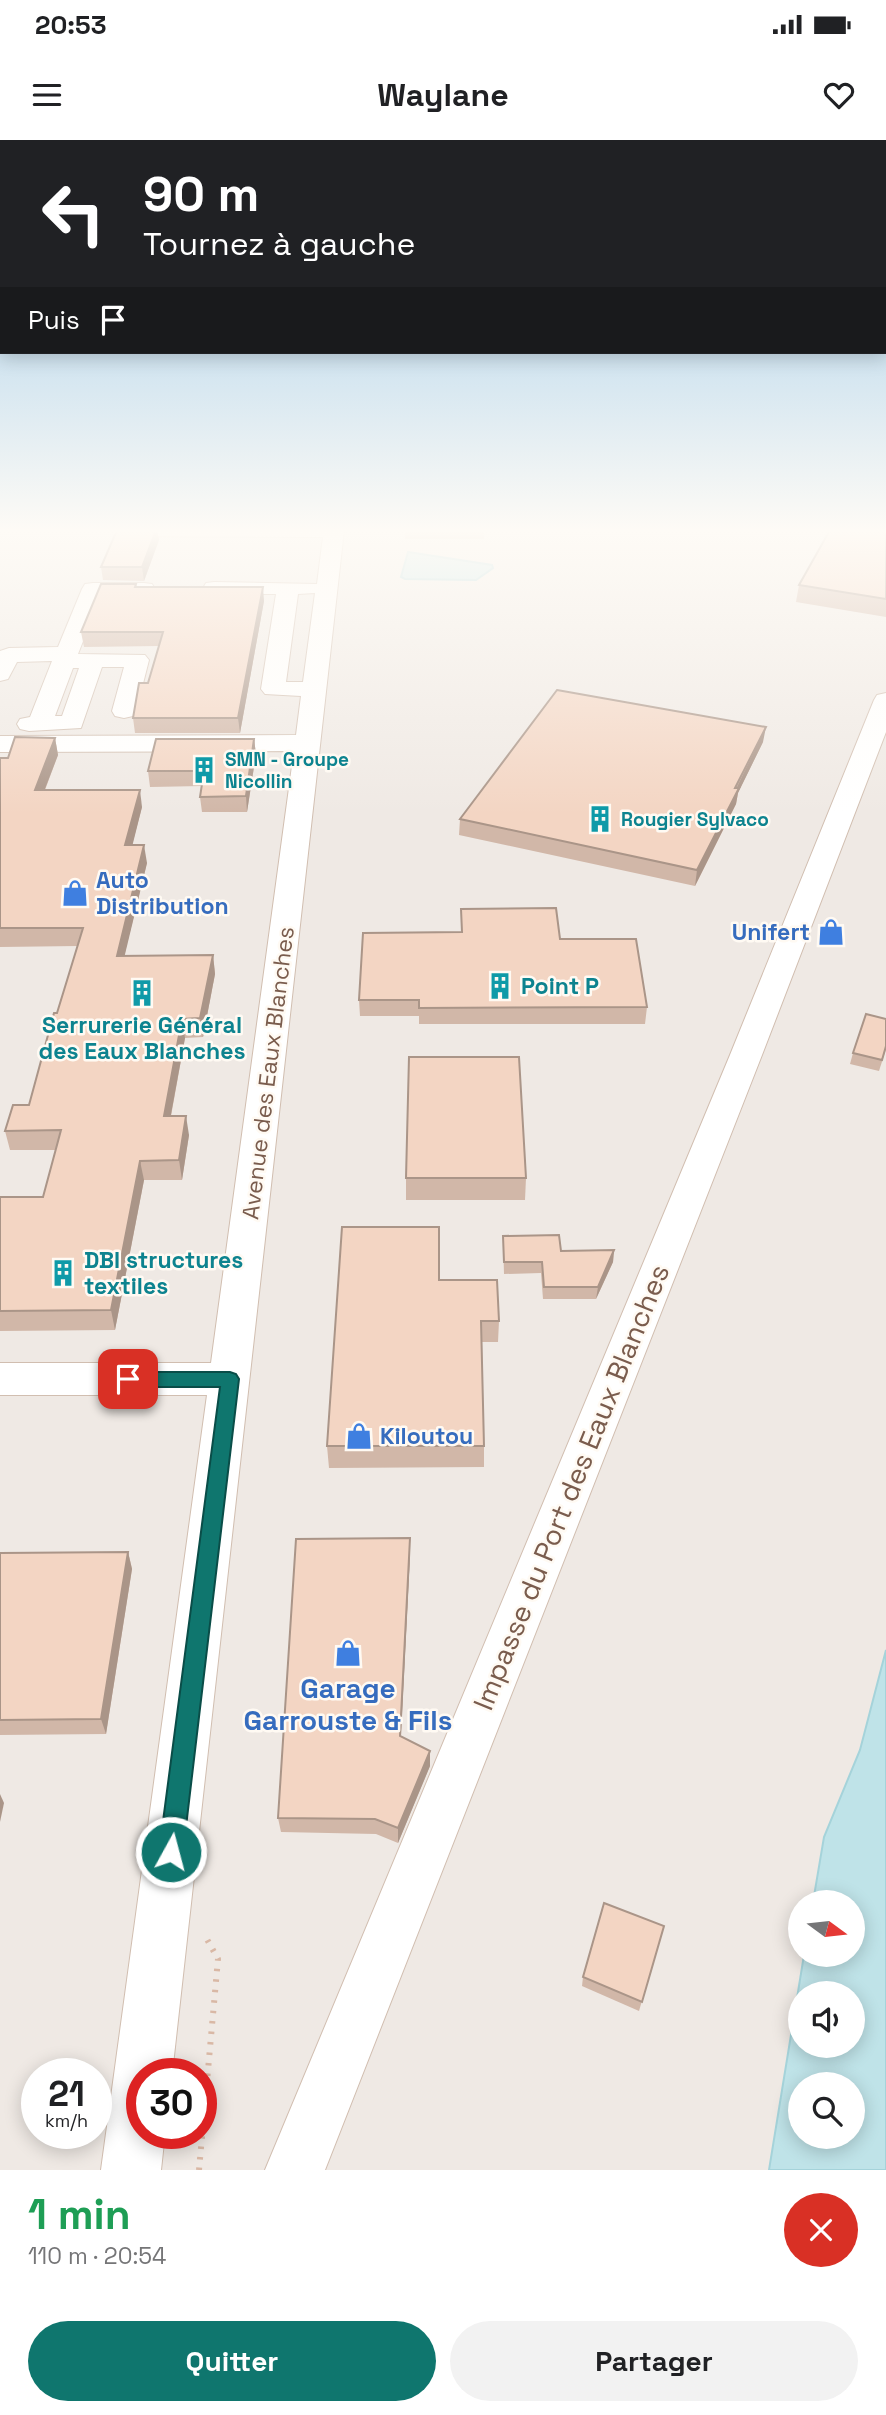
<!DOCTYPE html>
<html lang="fr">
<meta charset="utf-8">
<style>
:root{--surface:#fff;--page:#f2f2f2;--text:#202124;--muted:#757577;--accent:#0f766e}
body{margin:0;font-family:"Space Grotesk",sans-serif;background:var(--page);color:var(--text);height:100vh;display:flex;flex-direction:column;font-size:26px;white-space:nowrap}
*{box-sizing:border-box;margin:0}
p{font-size:23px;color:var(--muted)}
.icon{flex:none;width:38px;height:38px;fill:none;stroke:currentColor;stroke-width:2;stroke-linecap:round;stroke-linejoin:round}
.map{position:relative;height:2030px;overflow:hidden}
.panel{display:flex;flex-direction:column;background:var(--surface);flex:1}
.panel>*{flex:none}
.top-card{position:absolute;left:0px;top:0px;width:887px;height:214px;box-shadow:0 4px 18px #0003;background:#202124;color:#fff;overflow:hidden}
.needle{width:46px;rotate:105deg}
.tools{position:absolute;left:788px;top:1750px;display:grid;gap:14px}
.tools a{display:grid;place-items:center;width:77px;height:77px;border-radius:50%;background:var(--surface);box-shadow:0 4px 18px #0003;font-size:35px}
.speed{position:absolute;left:21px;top:1918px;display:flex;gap:14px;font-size:35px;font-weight:700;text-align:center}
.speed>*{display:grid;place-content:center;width:91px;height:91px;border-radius:50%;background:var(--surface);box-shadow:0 4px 18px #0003;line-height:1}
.speed small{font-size:18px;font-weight:400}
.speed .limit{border:10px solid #d22;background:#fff;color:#111}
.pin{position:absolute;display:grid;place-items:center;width:60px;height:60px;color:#fff;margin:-30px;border-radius:14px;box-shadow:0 4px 10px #0006}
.me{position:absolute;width:77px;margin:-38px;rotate:7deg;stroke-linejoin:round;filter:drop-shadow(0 0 5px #0008)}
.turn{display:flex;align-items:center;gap:24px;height:147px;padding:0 28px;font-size:32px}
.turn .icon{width:91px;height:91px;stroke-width:2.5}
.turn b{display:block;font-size:49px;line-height:60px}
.then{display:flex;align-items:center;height:66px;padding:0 28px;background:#0003;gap:14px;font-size:26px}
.round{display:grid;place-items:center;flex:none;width:74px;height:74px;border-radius:37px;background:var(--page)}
.headline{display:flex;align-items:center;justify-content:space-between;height:119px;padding:0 28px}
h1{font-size:42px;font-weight:800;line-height:52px;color:#1e9e55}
.button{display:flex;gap:14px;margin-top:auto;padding:14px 28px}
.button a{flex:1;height:80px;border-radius:42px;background:var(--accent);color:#fff;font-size:28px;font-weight:800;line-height:80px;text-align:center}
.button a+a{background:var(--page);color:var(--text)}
.status{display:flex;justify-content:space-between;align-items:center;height:49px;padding:0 35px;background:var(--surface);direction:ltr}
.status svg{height:19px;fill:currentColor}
header{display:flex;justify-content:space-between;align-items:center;height:91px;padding:0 28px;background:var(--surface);font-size:32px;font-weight:800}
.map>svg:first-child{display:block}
</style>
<div class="status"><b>20:53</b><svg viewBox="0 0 49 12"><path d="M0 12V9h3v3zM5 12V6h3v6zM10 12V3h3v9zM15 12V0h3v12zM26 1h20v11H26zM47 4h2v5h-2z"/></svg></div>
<header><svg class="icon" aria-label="menu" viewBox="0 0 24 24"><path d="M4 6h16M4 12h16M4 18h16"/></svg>Waylane<svg class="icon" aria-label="heart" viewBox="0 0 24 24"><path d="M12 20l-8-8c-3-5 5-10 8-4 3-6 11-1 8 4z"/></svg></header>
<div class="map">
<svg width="886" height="2030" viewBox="0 0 886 2030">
<rect width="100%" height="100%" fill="#fdf6ec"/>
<path fill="#efe9e4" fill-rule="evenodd" d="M0,390H886V1510L860,1610L824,1697L813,1762H800V1815H804L769,2030H0ZM37,1934H96V1993H37ZM142,1934H201V1993H142Z"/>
<g fill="#bfe3e8" stroke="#a5d3da" stroke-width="2" fill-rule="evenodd">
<polygon points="408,412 492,425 493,428 476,440 405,439 401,437"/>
<path d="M886,1510V2030H769L804,1815H852V1762H813L824,1697L860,1610ZM800,1853H852V1906H800ZM800,1944H852V1997H800Z"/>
</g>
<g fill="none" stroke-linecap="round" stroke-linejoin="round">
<defs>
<g id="minor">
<path d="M125,390H344L172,1934H142V1993H165L161,2030H101L207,1255H0V1223H211L294,611L0,612V596L296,595L301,556L265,554L261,549L276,454H214L206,453L203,448L206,443L214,442L317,444L323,397L135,396L128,394ZM315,453L303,542H286L298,454Z"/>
<path d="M93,443H144L152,444L155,449L152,454L101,455L78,514L145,515L149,520L136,571L133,576L124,578L115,576L112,571L124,527H102L81,588L29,591L20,589L17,584L20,579L30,577L52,521L17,522L8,539L0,541V511L9,508L58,507L82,449L85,444ZM73,528H79L62,576H55Z"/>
<polygon points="886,553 886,592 762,915 325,2030 265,2030 730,915 874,560 877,555"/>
</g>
</defs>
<use href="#minor" stroke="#d1beb0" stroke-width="2"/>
<polyline stroke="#d9b8a5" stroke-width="6" stroke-dasharray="2.5 8" stroke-linecap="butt" points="199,2030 218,1819 204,1794"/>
<use href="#minor" fill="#fff" fill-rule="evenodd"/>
</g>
<g fill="#d1b7a8">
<polygon points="117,390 157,390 159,400 144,441 103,440 101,427"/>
<rect x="405" y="390" width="79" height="9"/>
<polygon points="886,390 886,477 796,462 799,445"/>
<polygon points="136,444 137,447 264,461 240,593 135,593 133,578 148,543 159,506 84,507 81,492"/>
<polygon points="55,598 58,615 45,650 142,667 132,705 147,723 124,816 213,815 215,834 203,897 185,898 171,976 189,995 182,1040 144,1040 115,1190 0,1191 0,1057 43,1057 56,1010 10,1010 5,991 29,965 78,806 0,807 0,618 8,618"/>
<polygon points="254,599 256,614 247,672 202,672 200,657 202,646 150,647 148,631"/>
<polygon points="763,602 738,653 736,664 695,746 459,695 460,679"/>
<polygon points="461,769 560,799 647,867 645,884 419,884 419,876 360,876 359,860 461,792"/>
<polygon points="886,879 886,909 879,931 850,924 853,913"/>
<polygon points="406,1038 526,1038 525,1060 406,1060"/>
<polygon points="503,1096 561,1111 614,1110 613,1122 596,1159 543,1159 541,1133 504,1134"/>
<polygon points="440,1140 499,1181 498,1202 482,1202 484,1306 484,1327 329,1328 327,1306"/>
<polygon points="128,1412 132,1429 106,1594 0,1595 0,1413"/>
<polygon points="410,1415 401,1596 430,1626 398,1703 376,1694 281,1692 278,1678"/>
<polygon points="661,1796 639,1871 582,1846 583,1837"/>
</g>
<g fill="#aa9588">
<polygon points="156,390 157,390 159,400 144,441 142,427"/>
<polygon points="263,447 264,461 240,593 238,578"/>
<polygon points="766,587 763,602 738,653 736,664 695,746 697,730"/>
<polygon points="55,598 58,615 38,667 35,650"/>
<polygon points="254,599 256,614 247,672 246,656"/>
<polygon points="140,650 142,667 128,723 125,705"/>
<polygon points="144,705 147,723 120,835 117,816"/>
<polygon points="213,815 215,834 203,897 200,878"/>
<polygon points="182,879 185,898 167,996 164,976"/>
<polygon points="186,976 189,995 182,1040 179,1020"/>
<polygon points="140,1021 144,1040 115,1190 111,1170"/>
<polygon points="614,1110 613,1122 596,1159 598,1147"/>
<polygon points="410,1398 410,1415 400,1611 400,1596"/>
<polygon points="128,1412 132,1429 106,1594 101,1579"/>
<polygon points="430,1611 430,1626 398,1703 398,1688"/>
<polygon points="0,1654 4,1663 0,1682"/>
</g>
<g fill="#f3d5c3" stroke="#aa9588" stroke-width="2">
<polygon points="117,390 156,390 142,427 101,427"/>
<polygon points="830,390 886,390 886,459 799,445"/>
<polygon points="101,444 136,444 135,447 263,447 238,578 133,578 139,543 148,543 163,492 81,492"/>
<polygon points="557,550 766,587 735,648 739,648 697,730 460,679"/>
<polygon points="15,597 55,598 35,650 140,650 125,705 144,705 117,816 213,815 200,878 182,879 164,976 186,976 179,1020 140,1021 111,1170 0,1171 0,1057 43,1057 61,990 5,991 13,965 29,965 54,873 57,873 83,788 0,788 0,618 8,618"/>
<polygon points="156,599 254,599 246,656 200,657 204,631 148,631"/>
<polygon points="556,768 560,799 636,799 647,867 419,868 419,860 359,860 363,793 462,792 461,769"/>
<polygon points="866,874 886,879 886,906 882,920 853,913"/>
<polygon points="409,917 519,917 526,1038 406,1038"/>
<polygon points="342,1087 439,1087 439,1140 497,1140 499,1181 481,1181 484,1306 327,1306"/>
<polygon points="559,1095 561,1111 614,1110 598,1147 544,1147 542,1122 504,1122 503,1096"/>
<polygon points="410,1398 400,1596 430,1611 398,1688 375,1679 278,1678 296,1399"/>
<polygon points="128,1412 101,1579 0,1580 0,1413"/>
<polygon points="604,1763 664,1786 642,1862 583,1837"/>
</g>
<linearGradient id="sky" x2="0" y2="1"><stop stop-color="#97c7e8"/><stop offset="0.58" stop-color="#fefbf6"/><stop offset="1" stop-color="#fefbf6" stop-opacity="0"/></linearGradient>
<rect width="886" height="674" fill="url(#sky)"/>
<polygon fill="#0f766e" stroke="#0a4d48" stroke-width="2" points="128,1232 230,1232 236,1234 239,1239 183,1712 179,1720 171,1723 162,1720 159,1712 220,1247 128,1247 121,1244 119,1239 121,1234"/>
<defs>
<symbol id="building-bare" viewBox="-9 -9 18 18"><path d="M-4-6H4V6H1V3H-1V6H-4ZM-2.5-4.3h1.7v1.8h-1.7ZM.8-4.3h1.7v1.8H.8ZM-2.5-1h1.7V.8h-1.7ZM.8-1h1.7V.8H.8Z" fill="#0f9aa8" stroke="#fffaf3" stroke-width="2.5" paint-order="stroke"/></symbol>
<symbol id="shop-bare" viewBox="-9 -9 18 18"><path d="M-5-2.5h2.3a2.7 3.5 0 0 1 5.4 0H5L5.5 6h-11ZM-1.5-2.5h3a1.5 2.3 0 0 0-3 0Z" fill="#3f7fe0" stroke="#fffaf3" stroke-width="2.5" paint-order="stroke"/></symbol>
</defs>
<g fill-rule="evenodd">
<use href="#building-bare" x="185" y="611" width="38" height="38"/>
<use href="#building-bare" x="581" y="660" width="38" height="38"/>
<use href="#shop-bare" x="56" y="734" width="38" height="38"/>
<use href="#shop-bare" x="812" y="773" width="38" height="38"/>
<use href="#building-bare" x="481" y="827" width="38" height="38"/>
<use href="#building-bare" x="123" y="834" width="38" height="38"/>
<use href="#building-bare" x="44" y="1114" width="38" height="38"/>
<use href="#shop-bare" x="340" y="1277" width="38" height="38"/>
<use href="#shop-bare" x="329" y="1494" width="38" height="38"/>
</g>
<g text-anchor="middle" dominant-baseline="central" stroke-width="5" stroke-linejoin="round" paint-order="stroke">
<g font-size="19" font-weight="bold" fill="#0d838f" stroke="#fffaf3" text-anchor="start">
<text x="225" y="619">SMN - Groupe<tspan x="225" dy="22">Nicollin</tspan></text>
<text x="621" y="679">Rougier Sylvaco</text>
</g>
<g font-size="23" font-weight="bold" fill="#366cbe" stroke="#fffaf3" text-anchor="start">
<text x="96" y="740">Auto<tspan x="96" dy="26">Distribution</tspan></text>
<text x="810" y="792" text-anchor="end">Unifert</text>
<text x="380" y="1296">Kiloutou</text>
</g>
<g font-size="23" font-weight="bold" fill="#0d838f" stroke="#fffaf3" text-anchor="start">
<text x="521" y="846">Point P</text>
<text x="142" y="885" text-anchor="middle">Serrurerie Général<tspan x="142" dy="26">des Eaux Blanches</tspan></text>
<text x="84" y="1120">DBI structures<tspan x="84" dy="26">textiles</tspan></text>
</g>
<g font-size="23" fill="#7a5c4d" stroke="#fffaf3">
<text transform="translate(268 933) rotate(-83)">Avenue des Eaux Blanches</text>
</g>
<g font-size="28" fill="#7a5c4d" stroke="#fffaf3">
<text transform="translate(571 1347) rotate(-68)">Impasse du Port des Eaux Blanches</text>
</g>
<g font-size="28" font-weight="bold" fill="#366cbe" stroke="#fffaf3">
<text x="348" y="1548">Garage<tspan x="348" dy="32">Garrouste &amp; Fils</tspan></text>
</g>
</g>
</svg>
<div class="tools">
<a><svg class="needle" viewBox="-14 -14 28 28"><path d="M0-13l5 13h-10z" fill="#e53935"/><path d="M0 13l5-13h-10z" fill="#757577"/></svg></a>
<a><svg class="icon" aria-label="sound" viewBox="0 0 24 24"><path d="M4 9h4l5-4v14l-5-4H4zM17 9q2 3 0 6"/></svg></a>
<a><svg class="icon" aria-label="search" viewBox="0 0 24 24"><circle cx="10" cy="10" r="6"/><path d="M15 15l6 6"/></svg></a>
</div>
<div class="speed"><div>21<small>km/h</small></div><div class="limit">30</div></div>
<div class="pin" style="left:128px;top:1239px;background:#d93025"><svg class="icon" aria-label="arrive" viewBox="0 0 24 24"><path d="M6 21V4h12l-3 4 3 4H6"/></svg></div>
<svg class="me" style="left:171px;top:1712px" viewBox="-20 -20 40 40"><circle r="17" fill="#0f766e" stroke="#fff" stroke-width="3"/><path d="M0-11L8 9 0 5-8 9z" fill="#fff"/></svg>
<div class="top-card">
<div class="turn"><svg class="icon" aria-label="left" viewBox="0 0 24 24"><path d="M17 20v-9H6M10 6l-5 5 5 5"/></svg><div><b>90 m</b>Tournez à gauche</div></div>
<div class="then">Puis<svg class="icon" aria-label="arrive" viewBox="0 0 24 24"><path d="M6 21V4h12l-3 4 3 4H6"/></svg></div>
</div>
</div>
<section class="panel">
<div class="headline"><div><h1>1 min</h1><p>110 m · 20:54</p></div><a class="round" style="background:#d93025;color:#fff"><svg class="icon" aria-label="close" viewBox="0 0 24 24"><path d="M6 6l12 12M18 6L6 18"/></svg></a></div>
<div class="button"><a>Quitter</a><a>Partager</a></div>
</section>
